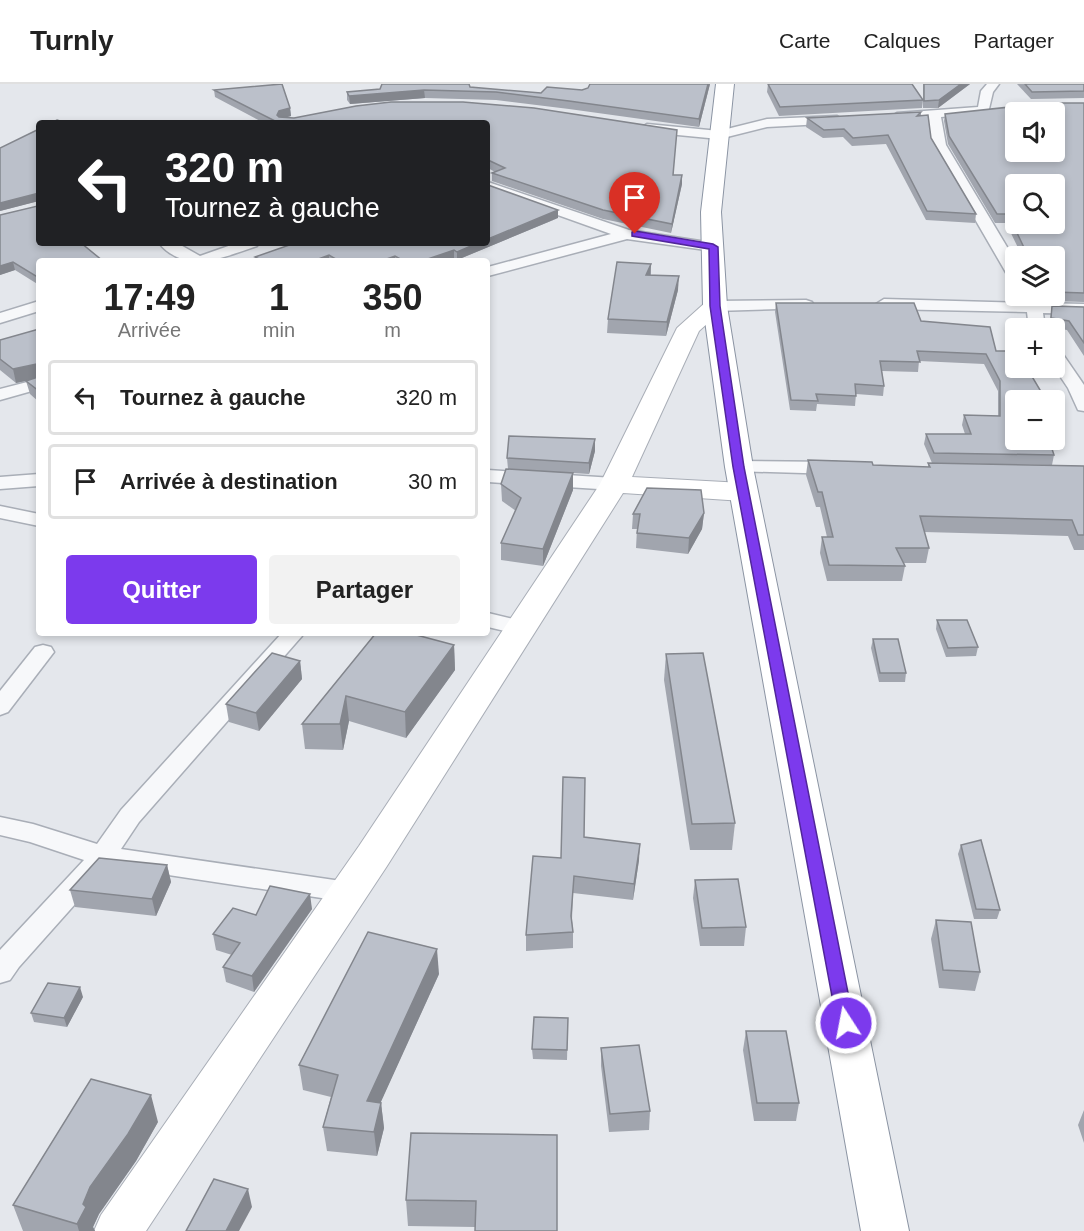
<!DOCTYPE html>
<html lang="fr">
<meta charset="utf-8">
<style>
:root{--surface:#fff;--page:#f2f2f2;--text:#222;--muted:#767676;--line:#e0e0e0;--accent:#7c3aed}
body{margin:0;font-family:Helvetica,sans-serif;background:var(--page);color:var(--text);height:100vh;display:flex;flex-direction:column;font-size:22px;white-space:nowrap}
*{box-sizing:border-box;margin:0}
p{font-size:20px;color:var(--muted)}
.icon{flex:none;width:33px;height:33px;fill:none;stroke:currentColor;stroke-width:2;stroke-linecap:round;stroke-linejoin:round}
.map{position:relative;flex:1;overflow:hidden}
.details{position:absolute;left:36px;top:174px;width:454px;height:378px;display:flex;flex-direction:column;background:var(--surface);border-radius:6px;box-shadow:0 3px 9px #0003}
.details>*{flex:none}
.guide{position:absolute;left:36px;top:36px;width:454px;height:126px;border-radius:6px;box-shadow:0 3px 9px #0003;background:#202124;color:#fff;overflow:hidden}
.fabs{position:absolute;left:1005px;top:18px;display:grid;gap:12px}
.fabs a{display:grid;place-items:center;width:60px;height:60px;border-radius:6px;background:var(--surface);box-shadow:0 3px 9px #0003;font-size:30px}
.pin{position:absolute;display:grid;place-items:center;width:51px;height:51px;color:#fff;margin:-62px -26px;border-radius:50% 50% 50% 0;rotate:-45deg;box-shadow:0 0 6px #0007}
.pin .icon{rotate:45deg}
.me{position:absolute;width:66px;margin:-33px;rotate:349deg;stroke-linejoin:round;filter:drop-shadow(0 0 4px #0008)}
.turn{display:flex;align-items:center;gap:21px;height:126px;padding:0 30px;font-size:27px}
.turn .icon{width:78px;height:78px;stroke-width:2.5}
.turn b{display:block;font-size:42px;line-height:51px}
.eta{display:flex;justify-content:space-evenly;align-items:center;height:102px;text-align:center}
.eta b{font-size:36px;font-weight:800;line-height:42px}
.action{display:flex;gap:12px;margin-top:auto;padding:12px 30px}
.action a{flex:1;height:69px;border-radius:6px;background:var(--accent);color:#fff;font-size:24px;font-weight:800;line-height:69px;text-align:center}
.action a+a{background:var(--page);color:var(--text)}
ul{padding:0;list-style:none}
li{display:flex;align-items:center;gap:18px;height:75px;margin:0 12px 9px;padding:0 18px;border:3px solid var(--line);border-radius:6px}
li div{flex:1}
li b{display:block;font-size:22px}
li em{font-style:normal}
header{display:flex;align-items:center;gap:36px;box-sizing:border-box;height:84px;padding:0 30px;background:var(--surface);border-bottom:2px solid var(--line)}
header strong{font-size:28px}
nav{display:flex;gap:33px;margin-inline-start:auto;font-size:21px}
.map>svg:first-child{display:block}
</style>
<header>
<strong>Turnly</strong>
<nav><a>Carte</a><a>Calques</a><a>Partager</a></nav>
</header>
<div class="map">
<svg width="1084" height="1147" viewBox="0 0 1084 1147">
<rect width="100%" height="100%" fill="#e4e7ec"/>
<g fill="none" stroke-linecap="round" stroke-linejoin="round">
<defs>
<g id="street">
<polygon points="987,0 999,0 993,8 988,29 941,33 946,61 1016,178 1016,197 1008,192 932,61 928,34 897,37 891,33 897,29 978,23 981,7"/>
<polygon points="837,32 843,36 841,39 767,43 719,55 647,48 641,44 647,40 719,47 767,35"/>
<polygon points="488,98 629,146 713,159 720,163 713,167 627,155 488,192 488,183 611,150 488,106"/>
<path d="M159,159H177L200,172L237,159H259L257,162C225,173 185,191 159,159Z"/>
<polygon points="1019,212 1035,212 1039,219 1084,220 1084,230 1043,229 1045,244 1029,244 1027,228 884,225 876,220 884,215 1023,219"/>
<polygon points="806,216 812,218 814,221 812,224 715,227 707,222 715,217"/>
<polygon points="39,217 39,227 0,239 0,229"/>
<polygon points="1054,265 1060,266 1084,301 1084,327 1078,326 1068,304 1054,283"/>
<polygon points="39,295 39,305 0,316 0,305"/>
<polygon points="739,377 836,378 843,380 846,384 843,388 836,390 732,387 730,383 732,379"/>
<polygon points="488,386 614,394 621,396 624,400 621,404 614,406 488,398"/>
<polygon points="39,390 39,402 0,405 0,393"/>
<polygon points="0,422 39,430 39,442 0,434"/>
<polygon points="488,529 530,539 533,544 530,549 522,551 488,543"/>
<polygon points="282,549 300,549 302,552 139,738 121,765 348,798 357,801 361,808 357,815 348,818 109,782 19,883 10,896 0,899 0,866 84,776 30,758 0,751 0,733 33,740 97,760 121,726"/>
<polygon points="43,561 51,563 54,568 8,628 0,631 0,607 35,563"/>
</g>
<polygon id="secondary" points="715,215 723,217 727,222 699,247 632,393 743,399 753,402 757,408 753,414 743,417 623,409 387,782 146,1147 94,1147 101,1131 359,762 600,400 677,244 707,217"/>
<polygon id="highway" points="716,0 734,0 721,128 727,222 753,383 909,1147 861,1147 725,383 703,222 701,128"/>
</defs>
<use href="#street" stroke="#a9aeb7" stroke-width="3"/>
<use href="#secondary" stroke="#a9aeb7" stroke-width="2"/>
<use href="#highway" stroke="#8b94a3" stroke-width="2"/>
<use href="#street" fill="#f7f8fa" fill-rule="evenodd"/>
<use href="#secondary" fill="#fff" fill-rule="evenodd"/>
<use href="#highway" fill="#fff" fill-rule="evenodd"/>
</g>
<g fill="#a1a5ae">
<polygon points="282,0 290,24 291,32 284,34 294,34 356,22 391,18 463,18 534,24 677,46 673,91 682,91 682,100 671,149 603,135 492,97 492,89 495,88 488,84 488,39 264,39 215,13 214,6"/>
<polygon points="710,0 699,43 569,25 496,16 425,14 350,20 347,16 347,8 470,3 541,9 582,6"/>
<polygon points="768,0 923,16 922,24 779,32 767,8"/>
<polygon points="923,0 970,0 938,24 923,24"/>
<polygon points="1017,0 1084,0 1084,14 1031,15"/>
<polygon points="1084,19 1084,218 1052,217 1052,212 1054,212 1054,172 1022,172 1006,139 995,139 948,60 944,37 945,30"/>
<polygon points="921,28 921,31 931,54 976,130 975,139 926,136 886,60 852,62 843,53 823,54 806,43 807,34"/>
<polygon points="39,45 39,201 15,186 0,191 0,131 38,122 38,117 0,127"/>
<polygon points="558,134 457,176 454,174 444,177 256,177 255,173 288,162 283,159 488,159"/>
<polygon points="651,180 651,191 678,206 666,252 607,249 608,235"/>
<polygon points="776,219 921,237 996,267 1016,316 1054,371 1052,381 932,379 924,360 926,350 965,350 962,341 964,331 998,332 998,307 984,280 919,277 918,288 882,287 884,302 883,312 856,310 855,322 817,320 816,327 790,326 775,228"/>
<polygon points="1052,222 1084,223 1084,272 1067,246 1049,243"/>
<polygon points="39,246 39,318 30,310 26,297 30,296 16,299 0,286 0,256"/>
<polygon points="595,355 595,367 589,390 573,389 573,406 543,482 501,476 501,459 516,427 502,417 501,400 508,385 507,374"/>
<polygon points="808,376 873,381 928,383 928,379 1084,382 1084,466 1074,466 1068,452 924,448 929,464 926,479 904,479 905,482 902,497 827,497 820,469 822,453 827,453 820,423 816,423 806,391"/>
<polygon points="704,429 702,445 688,470 636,464 637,445 632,445 633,430"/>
<polygon points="937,536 978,563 976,572 946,573 936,545"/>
<polygon points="376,549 454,561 455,586 406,654 349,637 343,666 305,665 302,640"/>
<polygon points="873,555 906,589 905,598 879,598 871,564"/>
<polygon points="666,570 735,739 732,766 690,766 664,596"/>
<polygon points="300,577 302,595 259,647 229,638 226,620"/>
<polygon points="584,753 639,776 633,816 573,809 572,836 573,848 573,864 526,867 526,851 561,774"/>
<polygon points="961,761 1000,826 997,835 974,835 958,770"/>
<polygon points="167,781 171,798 156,832 75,823 70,806"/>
<polygon points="695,796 746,843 744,862 700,862 693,814"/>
<polygon points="312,825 254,908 226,898 223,883 232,871 216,866 213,850 256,831"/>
<polygon points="936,836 980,888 975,907 939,904 931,855"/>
<polygon points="439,890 380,1019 381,1019 384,1044 377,1072 327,1067 323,1043 331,1013 303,1006 299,981"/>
<polygon points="83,913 67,943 34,938 31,929"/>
<polygon points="568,934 567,976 533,975 532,965"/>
<polygon points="746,947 799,1019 796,1037 754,1037 743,966"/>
<polygon points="601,964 650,1027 649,1046 609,1048 601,982"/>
<polygon points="1084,1026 1084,1059 1078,1041"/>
<polygon points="158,1038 136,1077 99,1130 93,1143 95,1147 23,1147 13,1121"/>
<polygon points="411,1049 557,1147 475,1143 408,1142 406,1116"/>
</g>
<g fill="#83868d">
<polygon points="708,0 710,0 699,43 699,35"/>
<polygon points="961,0 970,0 938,24 939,16"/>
<polygon points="424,6 425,14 350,20 349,12"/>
<polygon points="290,24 291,32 280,35 277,31 279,27"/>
<polygon points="682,91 682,100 671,149 672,140"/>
<polygon points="39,109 39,117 0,127 0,119"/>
<polygon points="558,126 558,134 457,176 457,168 478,159 488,159 488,155"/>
<polygon points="454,166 454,174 444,177 422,177"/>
<polygon points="329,171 329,177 313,177"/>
<polygon points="395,172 395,177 381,177"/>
<polygon points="13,178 15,186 0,191 0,182"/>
<polygon points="651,180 650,194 646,191"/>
<polygon points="679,192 678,206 666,252 667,238"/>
<polygon points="37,280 39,294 16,299 13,285"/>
<polygon points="595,355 595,367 589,390 589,379"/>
<polygon points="573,389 573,406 543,482 543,465"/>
<polygon points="704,429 702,445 688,470 689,454"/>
<polygon points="454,561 455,586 406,654 405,628"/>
<polygon points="300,577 302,595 259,647 256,629"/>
<polygon points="346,612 349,637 343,666 340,640"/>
<polygon points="640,760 639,776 633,816 634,800"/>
<polygon points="167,781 171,798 156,832 152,815"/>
<polygon points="310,810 312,825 254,908 252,892"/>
<polygon points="437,865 439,890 370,1042 367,1017"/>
<polygon points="80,903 83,913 67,943 64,934"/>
<polygon points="151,1011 158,1038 136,1077 99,1130 93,1143 95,1147 79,1147 77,1140 83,1120 90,1103"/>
<polygon points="381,1019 384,1044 377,1072 374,1048"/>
<polygon points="248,1105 252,1123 239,1147 226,1147"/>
</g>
<g fill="#bbc0ca" stroke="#83868d" stroke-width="1.5" fill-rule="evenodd">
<polygon points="282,0 290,24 279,27 277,31 279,33 294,34 356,22 391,18 463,18 534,24 677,46 673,91 682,91 672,140 603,126 492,89 505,84 488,76 488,39 279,39 214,6"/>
<polygon points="382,0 469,0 470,3 541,9 547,3 582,6 588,4 590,0 708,0 699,35 569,17 496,8 424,6 349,12 347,8 380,5"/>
<polygon points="768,0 912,0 923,16 780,23"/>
<polygon points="924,0 961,0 939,16 924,17"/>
<polygon points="1025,0 1084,0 1084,7 1032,8"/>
<path d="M1047,19H1084V209L1054,208V172H1028L1008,130H997L949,52L945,30ZM1016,28H1054V68H1016ZM1016,100H1054V140H1016Z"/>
<polygon points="921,28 917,32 928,31 931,54 976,130 927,127 888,51 853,54 844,45 824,46 807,34"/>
<polygon points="57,36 66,39 51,39"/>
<polygon points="39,45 39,159 81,159 103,177 39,177 39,194 13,178 0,182 0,131 38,122 39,109 0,119 0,64"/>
<polygon points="488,101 558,126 488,155"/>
<polygon points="295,159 478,159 457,168 454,166 422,177 404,177 395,172 381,177 339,177 329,171 313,177 263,177 255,173"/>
<polygon points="617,178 651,180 646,191 679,192 667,238 608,235"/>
<polygon points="776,219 914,219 921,237 990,243 996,267 1016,267 1016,284 1027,284 1046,316 1016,316 1016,356 1049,356 1054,371 934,369 926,350 971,350 964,331 1000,332 1000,297 986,270 917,267 920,278 880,277 884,302 855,300 856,312 816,310 818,317 791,316"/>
<polygon points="1052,222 1084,223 1084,259 1069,237 1051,234"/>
<polygon points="39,245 39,307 26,297 38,293 37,280 13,285 0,275 0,256"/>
<polygon points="509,352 595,355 589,379 507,374"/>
<polygon points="808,376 872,378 873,381 930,383 928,379 1084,382 1084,451 1078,451 1072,436 920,432 929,464 896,464 905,482 829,481 822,453 833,453 822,408 818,408"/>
<polygon points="506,385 573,389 543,465 501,459 521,414 501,400"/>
<polygon points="647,404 701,406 704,429 689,454 637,449 640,430 633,430"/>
<polygon points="937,536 967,536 978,563 948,564"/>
<polygon points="376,549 409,549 454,561 405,628 346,612 340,640 302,640"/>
<polygon points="873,555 898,555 906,589 880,589"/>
<polygon points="272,569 300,577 256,629 226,620"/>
<polygon points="703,569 735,739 692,740 666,570"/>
<polygon points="563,693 585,694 584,753 640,760 634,800 574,792 571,832 573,848 526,851 533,772 561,774"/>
<polygon points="981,756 1000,826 976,825 961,761"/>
<polygon points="99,774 167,781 152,815 70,806"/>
<polygon points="738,795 746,843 702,844 695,796"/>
<polygon points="270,802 310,810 252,892 223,883 240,859 213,850 233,824 256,831"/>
<polygon points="936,836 971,838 980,888 943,886"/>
<polygon points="368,848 437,865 367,1017 381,1019 374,1048 323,1043 338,991 299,981"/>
<polygon points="48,899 80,903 64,934 31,929"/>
<polygon points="534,933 568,934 567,966 532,965"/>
<polygon points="746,947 786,947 799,1019 757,1019"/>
<polygon points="639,961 650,1027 610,1030 601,964"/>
<polygon points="91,995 151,1011 128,1050 90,1103 83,1120 86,1123 77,1140 13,1121"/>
<polygon points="411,1049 557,1051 557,1147 475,1147 476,1117 406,1116"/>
<polygon points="214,1095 248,1105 226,1147 186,1147"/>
</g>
<polygon fill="#7c3aed" stroke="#51269a" stroke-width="1.5" points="635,147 713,160 718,163 720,222 744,383 854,939 852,944 846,947 839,944 837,939 733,383 710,222 709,165 632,152 632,148"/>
</svg>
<div class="fabs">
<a><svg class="icon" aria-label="sound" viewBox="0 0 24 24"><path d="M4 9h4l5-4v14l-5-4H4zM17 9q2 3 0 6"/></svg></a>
<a><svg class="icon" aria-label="search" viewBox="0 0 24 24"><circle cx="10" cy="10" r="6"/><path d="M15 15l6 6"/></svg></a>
<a><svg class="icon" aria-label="layers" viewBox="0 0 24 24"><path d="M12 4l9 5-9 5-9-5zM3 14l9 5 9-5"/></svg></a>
<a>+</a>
<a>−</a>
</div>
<div class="pin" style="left:635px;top:150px;background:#d93025"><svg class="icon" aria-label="arrive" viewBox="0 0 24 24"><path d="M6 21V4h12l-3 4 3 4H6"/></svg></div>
<svg class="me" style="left:846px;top:939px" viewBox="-20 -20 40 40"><circle r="17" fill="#7c3aed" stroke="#fff" stroke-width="3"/><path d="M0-11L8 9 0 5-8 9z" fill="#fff"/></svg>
<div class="guide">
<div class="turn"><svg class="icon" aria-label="left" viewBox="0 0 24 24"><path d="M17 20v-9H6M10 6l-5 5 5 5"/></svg><div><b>320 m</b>Tournez à gauche</div></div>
</div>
<section class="details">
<div class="eta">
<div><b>17:49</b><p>Arrivée</p></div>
<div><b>1</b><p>min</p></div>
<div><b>350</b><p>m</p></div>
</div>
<ul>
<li><svg class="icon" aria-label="left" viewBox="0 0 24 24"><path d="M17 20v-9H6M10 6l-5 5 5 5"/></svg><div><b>Tournez à gauche</b></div><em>320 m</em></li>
<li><svg class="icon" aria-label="arrive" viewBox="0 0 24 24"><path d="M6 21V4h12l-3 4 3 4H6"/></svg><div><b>Arrivée à destination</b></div><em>30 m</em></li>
</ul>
<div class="action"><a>Quitter</a><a>Partager</a></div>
</section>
</div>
